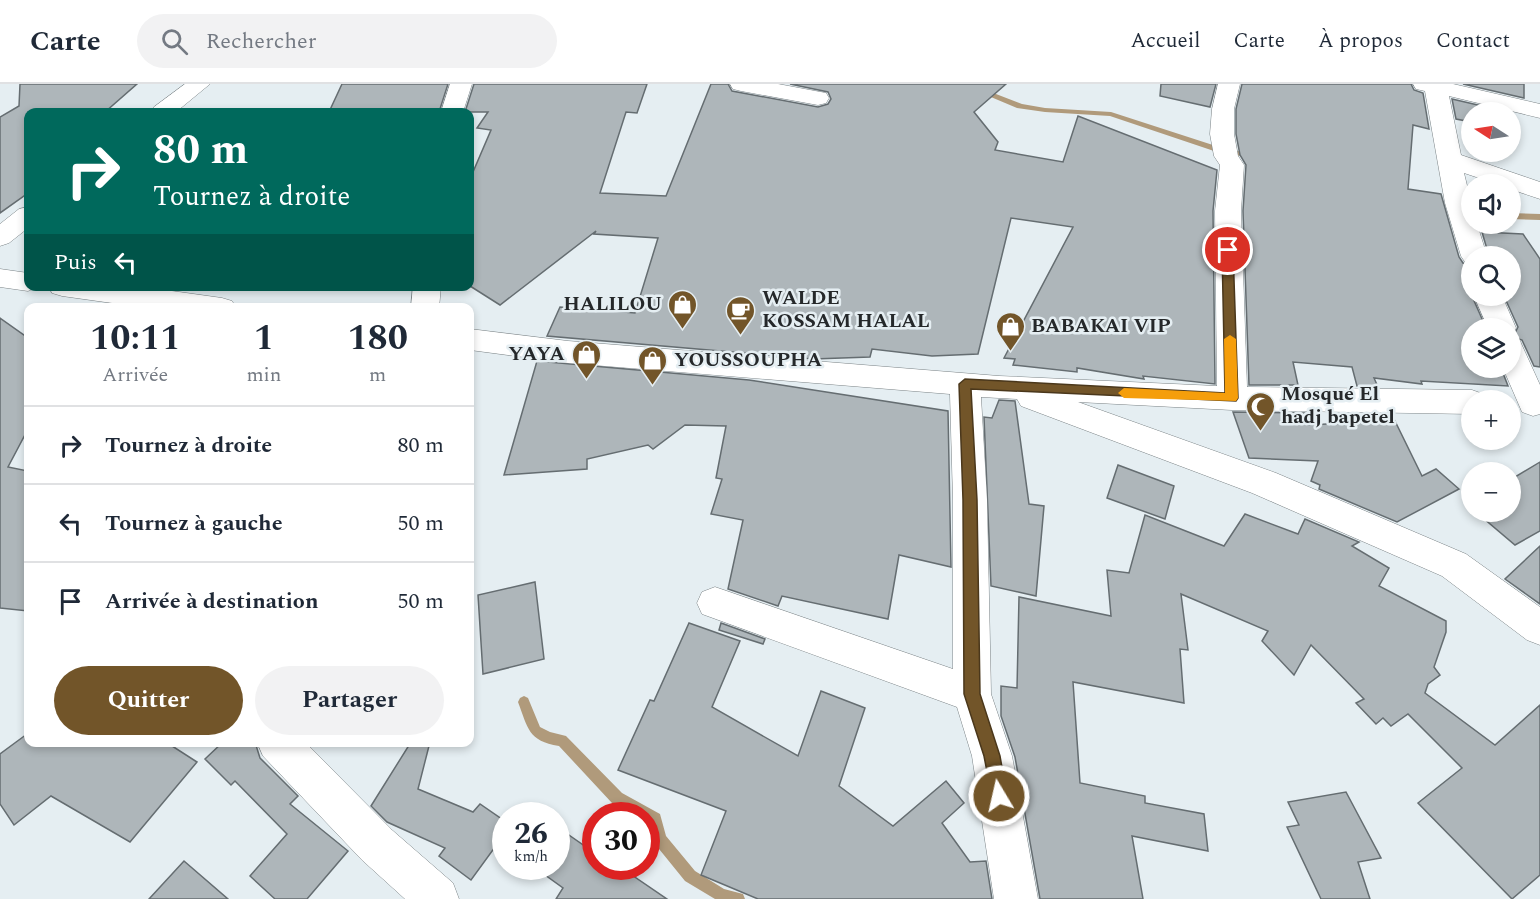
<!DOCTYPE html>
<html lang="fr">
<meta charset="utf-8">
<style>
:root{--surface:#fff;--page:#f2f2f3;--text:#1f2937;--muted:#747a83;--line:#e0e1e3;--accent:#725529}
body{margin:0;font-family:Spectral,serif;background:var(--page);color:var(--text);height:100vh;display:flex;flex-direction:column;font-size:22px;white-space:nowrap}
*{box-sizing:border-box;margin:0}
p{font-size:20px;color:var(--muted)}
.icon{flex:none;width:33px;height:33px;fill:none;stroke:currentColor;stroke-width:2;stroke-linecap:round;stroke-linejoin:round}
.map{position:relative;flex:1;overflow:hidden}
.side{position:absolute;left:24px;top:219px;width:450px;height:444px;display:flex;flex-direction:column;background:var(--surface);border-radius:12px;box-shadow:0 3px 9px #0003}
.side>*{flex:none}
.guide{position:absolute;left:24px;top:24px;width:450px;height:183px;border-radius:12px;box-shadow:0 3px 9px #0003;background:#00695c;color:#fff;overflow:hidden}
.needle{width:39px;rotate:282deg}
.controls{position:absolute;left:1461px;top:18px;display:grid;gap:12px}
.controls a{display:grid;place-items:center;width:60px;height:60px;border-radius:50%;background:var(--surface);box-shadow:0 3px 9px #0003;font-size:30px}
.speed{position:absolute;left:492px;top:718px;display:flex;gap:12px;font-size:30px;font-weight:700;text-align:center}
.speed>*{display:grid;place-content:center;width:78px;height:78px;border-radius:50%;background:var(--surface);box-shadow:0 3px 9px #0003;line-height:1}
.speed small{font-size:15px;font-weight:400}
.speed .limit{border:9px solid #d22;background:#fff;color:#111}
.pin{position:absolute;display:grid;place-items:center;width:51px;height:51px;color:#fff;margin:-26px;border:3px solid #fff;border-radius:50%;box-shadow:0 2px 6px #0007}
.me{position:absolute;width:66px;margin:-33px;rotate:351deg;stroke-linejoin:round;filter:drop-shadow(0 0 4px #0008)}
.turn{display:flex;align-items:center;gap:21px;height:126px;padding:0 30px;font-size:27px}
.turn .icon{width:78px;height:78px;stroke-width:2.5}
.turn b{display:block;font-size:42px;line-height:51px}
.then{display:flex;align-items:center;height:57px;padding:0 30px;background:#0003;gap:12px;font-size:22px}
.eta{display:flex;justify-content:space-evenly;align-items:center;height:102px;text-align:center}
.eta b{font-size:36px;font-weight:700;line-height:42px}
.primary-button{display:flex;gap:12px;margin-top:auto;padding:12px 30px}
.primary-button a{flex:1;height:69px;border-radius:36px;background:var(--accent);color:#fff;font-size:24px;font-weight:700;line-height:69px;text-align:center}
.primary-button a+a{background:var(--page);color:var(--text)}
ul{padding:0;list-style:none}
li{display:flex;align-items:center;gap:18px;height:78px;padding:0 30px;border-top:2px solid var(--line)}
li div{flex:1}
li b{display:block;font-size:22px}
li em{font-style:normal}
header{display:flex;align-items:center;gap:36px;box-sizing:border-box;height:84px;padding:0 30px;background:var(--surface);border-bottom:2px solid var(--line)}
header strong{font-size:28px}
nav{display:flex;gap:33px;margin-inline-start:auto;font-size:21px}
.search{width:420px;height:54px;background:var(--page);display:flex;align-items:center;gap:15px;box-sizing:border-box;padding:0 21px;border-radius:33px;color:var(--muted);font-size:22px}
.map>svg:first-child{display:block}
</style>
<header>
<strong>Carte</strong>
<div class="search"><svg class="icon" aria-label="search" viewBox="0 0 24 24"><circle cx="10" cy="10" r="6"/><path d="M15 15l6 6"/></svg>Rechercher</div>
<nav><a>Accueil</a><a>Carte</a><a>À propos</a><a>Contact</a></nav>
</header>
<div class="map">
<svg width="1540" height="815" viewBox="0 0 1540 815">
<rect width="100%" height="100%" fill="#e5eef2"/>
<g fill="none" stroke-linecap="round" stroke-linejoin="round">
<g fill="#b09a7b" fill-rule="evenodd">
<polygon points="960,0 970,0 1022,20 1045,24 1111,28 1219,63 1252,70 1256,72 1252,74 1214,67 1110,32 1045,28 1017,24"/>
<polygon points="1510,129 1540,130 1540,136 1510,135"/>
<path d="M524,612L528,614L540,643L550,648L566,652L622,709L660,730L666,752L695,787L724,805L743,810L745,815H715L685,797L655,760L649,739L646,738V732H636L612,719L559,662C528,657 528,644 518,618L520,614Z"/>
</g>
</g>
<g fill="#aeb6ba" stroke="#656d71" stroke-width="1.5">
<polygon points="20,0 137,0 105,28 28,28 28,109 0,129 0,33 19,22"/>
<polygon points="342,0 448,0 439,28 329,28"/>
<polygon points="474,0 647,0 637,29 626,28 600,109 666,112 711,0 728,0 732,7 818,23 828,20 831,15 828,8 790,0 1006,0 974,28 998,58 995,66 1063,78 1078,32 1217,86 1213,127 1215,300 1143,292 1144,295 1077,284 1077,288 1013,281 1015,275 1004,274 1073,143 1011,134 978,270 932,272 872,265 870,273 813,275 547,252 560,223 635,229 658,154 594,150 596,147 500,221 470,202 470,95 491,46 477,44 488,28 465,28"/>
<polygon points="1161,0 1216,0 1210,23 1160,12"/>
<polygon points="1242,0 1411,0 1414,6 1423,9 1429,45 1413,41 1408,105 1441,110 1459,173 1463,179 1472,182 1472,212 1486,244 1472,244 1472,284 1501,284 1508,302 1421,297 1422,300 1374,294 1378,303 1357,302 1352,283 1293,278 1298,301 1249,301 1243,127 1246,81 1240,71 1236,50 1236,25"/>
<polygon points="1463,0 1524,0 1524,14"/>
<polygon points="1452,15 1508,28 1472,28 1472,38 1456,35"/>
<polygon points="1482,148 1523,150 1540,175 1540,283 1534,282 1522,256 1513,253 1518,243 1504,212 1510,212 1510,172 1489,172"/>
<polygon points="0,234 28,254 28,345 8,383 28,387 28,527 0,524"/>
<polygon points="537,277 749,296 948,327 951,483 899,471 888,535 782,512 778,522 728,505 743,436 711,430 722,395 716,394 726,342 685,341 653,365 648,361 587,375 587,385 504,391"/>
<polygon points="999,316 1015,317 1029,420 1044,422 1036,512 991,502 984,333 992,334"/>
<polygon points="1233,328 1305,329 1308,341 1366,338 1364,330 1392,331 1422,392 1436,385 1459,405 1397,438 1319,405 1320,401 1311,397 1318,377 1249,374"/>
<polygon points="1540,378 1540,447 1515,461 1476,428 1510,428 1510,396"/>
<polygon points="1118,381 1174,402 1165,435 1107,414"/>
<polygon points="1245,430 1298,450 1305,435 1359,458 1352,462 1389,484 1379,502 1446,537 1446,548 1434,583 1440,591 1428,600 1425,609 1495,661 1540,621 1540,791 1512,815 1418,719 1462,684 1408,630 1391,642 1383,634 1376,640 1356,619 1364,615 1311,561 1294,591 1262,557 1268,547 1181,510 1188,566 1180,565 1184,619 1073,598 1080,699 1145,712 1145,719 1204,730 1208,767 1132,752 1143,815 1040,815 1015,673 1001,632 1001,602 1017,604 1019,513 1111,532 1107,486 1129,489 1145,431 1224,462"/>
<polygon points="1540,462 1540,520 1505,495"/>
<polygon points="535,498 544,575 483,590 478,511"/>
<polygon points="689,539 740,557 712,623 798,672 821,607 865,624 839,702 893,742 946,697 964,719 942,739 970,778 986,777 992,815 758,815 701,791 726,727 618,686 650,616 654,617"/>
<polygon points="721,539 765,555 763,560 719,546"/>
<polygon points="27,650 28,658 166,658 197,678 130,758 51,712 14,741 0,720 0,670"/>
<polygon points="223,658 255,658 260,674 298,712 290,720 348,767 307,815 275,815 250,792 287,750 235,697 231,701 205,675"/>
<polygon points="411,658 430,658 418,705 473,728 480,720 506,738 506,748 471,796 439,772 445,764 387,738 371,722"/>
<polygon points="1346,708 1381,774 1358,778 1370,815 1321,815 1287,743 1299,741 1288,718"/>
<polygon points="556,742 596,770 596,783 620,783 667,815 556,815 563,804 534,783 556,783"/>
<polygon points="184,777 228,815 149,815"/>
</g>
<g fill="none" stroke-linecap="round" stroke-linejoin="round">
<defs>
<g id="street">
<polygon points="450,0 472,0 463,28 441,28"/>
<polygon points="730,0 778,0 826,9 829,14 826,19 818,21 741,7 733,5"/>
<polygon points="1218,0 1240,0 1234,25 1234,50 1238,72 1244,81 1241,127 1247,303 1472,306 1483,310 1486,316 1472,316 1472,330 1232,326 1078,318 1276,389 1466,470 1540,523 1540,561 1527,556 1442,492 1252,409 1021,322 1017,315 981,313 987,416 991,610 1012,672 1038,815 994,815 972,672 957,623 702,530 697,519 702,508 715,503 953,585 953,416 950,310 568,279 470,266 470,245 568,257 999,292 1217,302 1215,127 1220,81 1214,72 1210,50 1212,25"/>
<polygon points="1413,0 1453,0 1540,20 1540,34 1449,12 1461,71 1540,98 1540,115 1510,105 1510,100 1497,100 1464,89 1472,122 1472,140 1477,140 1487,172 1472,172 1472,180 1465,178 1461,172 1445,119 1425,7 1416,5"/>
<polygon points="0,185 28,189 28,202 39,202 28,207 0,203"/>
<polygon points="49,202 136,202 222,214 232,217 236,224 148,224 62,212 52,209"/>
<polygon points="413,202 441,202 439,224 411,224"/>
<polygon points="1474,212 1502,212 1516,244 1512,251 1510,244 1488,244"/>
<polygon points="1510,254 1520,257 1540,301 1540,330 1533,332 1522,328 1503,284 1510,284"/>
<polygon points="257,658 305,658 392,746 453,799 459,815 405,815 362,776 263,672"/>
</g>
<g id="secondary">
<polygon points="185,0 210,0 176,28 151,28 154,23"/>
<polygon points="28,123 28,144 9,159 0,162 0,140 19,125"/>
</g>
</defs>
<use href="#street" stroke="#7b8386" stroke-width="1"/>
<use href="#secondary" stroke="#7b8386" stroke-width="1"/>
<use href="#street" fill="#fff" fill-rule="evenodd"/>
<use href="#secondary" fill="#fff" fill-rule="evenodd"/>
</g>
<polygon fill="#725529" stroke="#4a371b" stroke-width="1.5" points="1228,163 1233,166 1238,314 1236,317 971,305 977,416 980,610 1000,672 1007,712 1005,719 999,721 993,719 984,672 964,610 963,416 959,300 965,295 1225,309 1222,166"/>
<polygon fill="#f59e0b" points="1230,251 1236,255 1238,314 1236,317 1124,314 1118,309 1124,304 1225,309 1224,255"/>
<defs>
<symbol id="shop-pin" viewBox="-11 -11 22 30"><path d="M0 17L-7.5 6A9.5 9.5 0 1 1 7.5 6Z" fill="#725529" stroke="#e5eef2"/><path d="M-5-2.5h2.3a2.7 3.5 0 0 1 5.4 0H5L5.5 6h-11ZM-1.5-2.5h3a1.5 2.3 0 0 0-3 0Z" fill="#fff"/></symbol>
<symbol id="cafe-pin" viewBox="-11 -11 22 30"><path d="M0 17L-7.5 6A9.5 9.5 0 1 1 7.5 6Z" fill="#725529" stroke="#e5eef2"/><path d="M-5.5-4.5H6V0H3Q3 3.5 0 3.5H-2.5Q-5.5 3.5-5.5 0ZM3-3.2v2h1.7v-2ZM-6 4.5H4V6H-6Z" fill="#fff"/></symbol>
<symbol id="mosque-pin" viewBox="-11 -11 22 30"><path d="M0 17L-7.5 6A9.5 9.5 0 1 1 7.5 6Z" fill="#725529" stroke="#e5eef2"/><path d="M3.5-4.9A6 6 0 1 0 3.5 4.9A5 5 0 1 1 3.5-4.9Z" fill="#fff"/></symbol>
</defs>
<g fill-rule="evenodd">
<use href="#shop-pin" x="666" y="204" width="33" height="45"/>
<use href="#cafe-pin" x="724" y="210" width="33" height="45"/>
<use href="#shop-pin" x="994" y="226" width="33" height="45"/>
<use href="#shop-pin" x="570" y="254" width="33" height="45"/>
<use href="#shop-pin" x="636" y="260" width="33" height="45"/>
<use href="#mosque-pin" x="1244" y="306" width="33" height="45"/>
</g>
<g text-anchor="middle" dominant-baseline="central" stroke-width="5" stroke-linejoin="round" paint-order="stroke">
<g font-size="20" font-weight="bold" fill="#25282a" stroke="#e5eef2" text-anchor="start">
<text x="762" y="214">WALDE<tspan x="762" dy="23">KOSSAM HALAL</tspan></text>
<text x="662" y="220" text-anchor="end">HALILOU</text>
<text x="1031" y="242">BABAKAI VIP</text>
<text x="565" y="270" text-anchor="end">YAYA</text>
<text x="674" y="276">YOUSSOUPHA</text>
<text x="1281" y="310">Mosqué El<tspan x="1281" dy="23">hadj bapetel</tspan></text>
</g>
</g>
</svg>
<div class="controls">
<a><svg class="needle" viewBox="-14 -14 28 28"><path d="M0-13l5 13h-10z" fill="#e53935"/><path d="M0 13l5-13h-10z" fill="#747a83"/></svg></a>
<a><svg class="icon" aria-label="sound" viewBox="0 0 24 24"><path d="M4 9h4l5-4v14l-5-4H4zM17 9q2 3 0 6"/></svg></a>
<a><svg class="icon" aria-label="search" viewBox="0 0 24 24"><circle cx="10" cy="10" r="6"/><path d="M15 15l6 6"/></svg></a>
<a><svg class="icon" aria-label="layers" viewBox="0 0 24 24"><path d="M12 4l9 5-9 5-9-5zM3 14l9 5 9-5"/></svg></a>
<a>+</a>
<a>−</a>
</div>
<div class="speed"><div>26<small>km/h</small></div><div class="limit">30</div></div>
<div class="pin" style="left:1228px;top:166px;background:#d93025"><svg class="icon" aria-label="arrive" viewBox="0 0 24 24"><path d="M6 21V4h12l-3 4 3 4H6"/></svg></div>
<svg class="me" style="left:999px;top:712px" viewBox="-20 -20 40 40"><circle r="17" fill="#725529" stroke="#fff" stroke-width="3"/><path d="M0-11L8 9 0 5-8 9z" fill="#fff"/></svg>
<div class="guide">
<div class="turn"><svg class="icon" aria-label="right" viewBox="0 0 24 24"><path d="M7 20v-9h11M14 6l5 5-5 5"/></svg><div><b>80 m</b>Tournez à droite</div></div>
<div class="then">Puis<svg class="icon" aria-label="left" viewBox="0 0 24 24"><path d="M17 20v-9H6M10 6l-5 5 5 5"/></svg></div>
</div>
<section class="side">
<div class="eta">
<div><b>10:11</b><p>Arrivée</p></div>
<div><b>1</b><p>min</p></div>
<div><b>180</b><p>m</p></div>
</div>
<ul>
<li><svg class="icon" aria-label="right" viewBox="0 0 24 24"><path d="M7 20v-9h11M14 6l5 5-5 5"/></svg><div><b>Tournez à droite</b></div><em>80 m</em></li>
<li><svg class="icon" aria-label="left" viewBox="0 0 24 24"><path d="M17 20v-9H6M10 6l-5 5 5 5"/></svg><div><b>Tournez à gauche</b></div><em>50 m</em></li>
<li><svg class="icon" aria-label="arrive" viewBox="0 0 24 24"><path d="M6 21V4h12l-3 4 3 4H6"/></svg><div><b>Arrivée à destination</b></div><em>50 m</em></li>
</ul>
<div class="primary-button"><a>Quitter</a><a>Partager</a></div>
</section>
</div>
